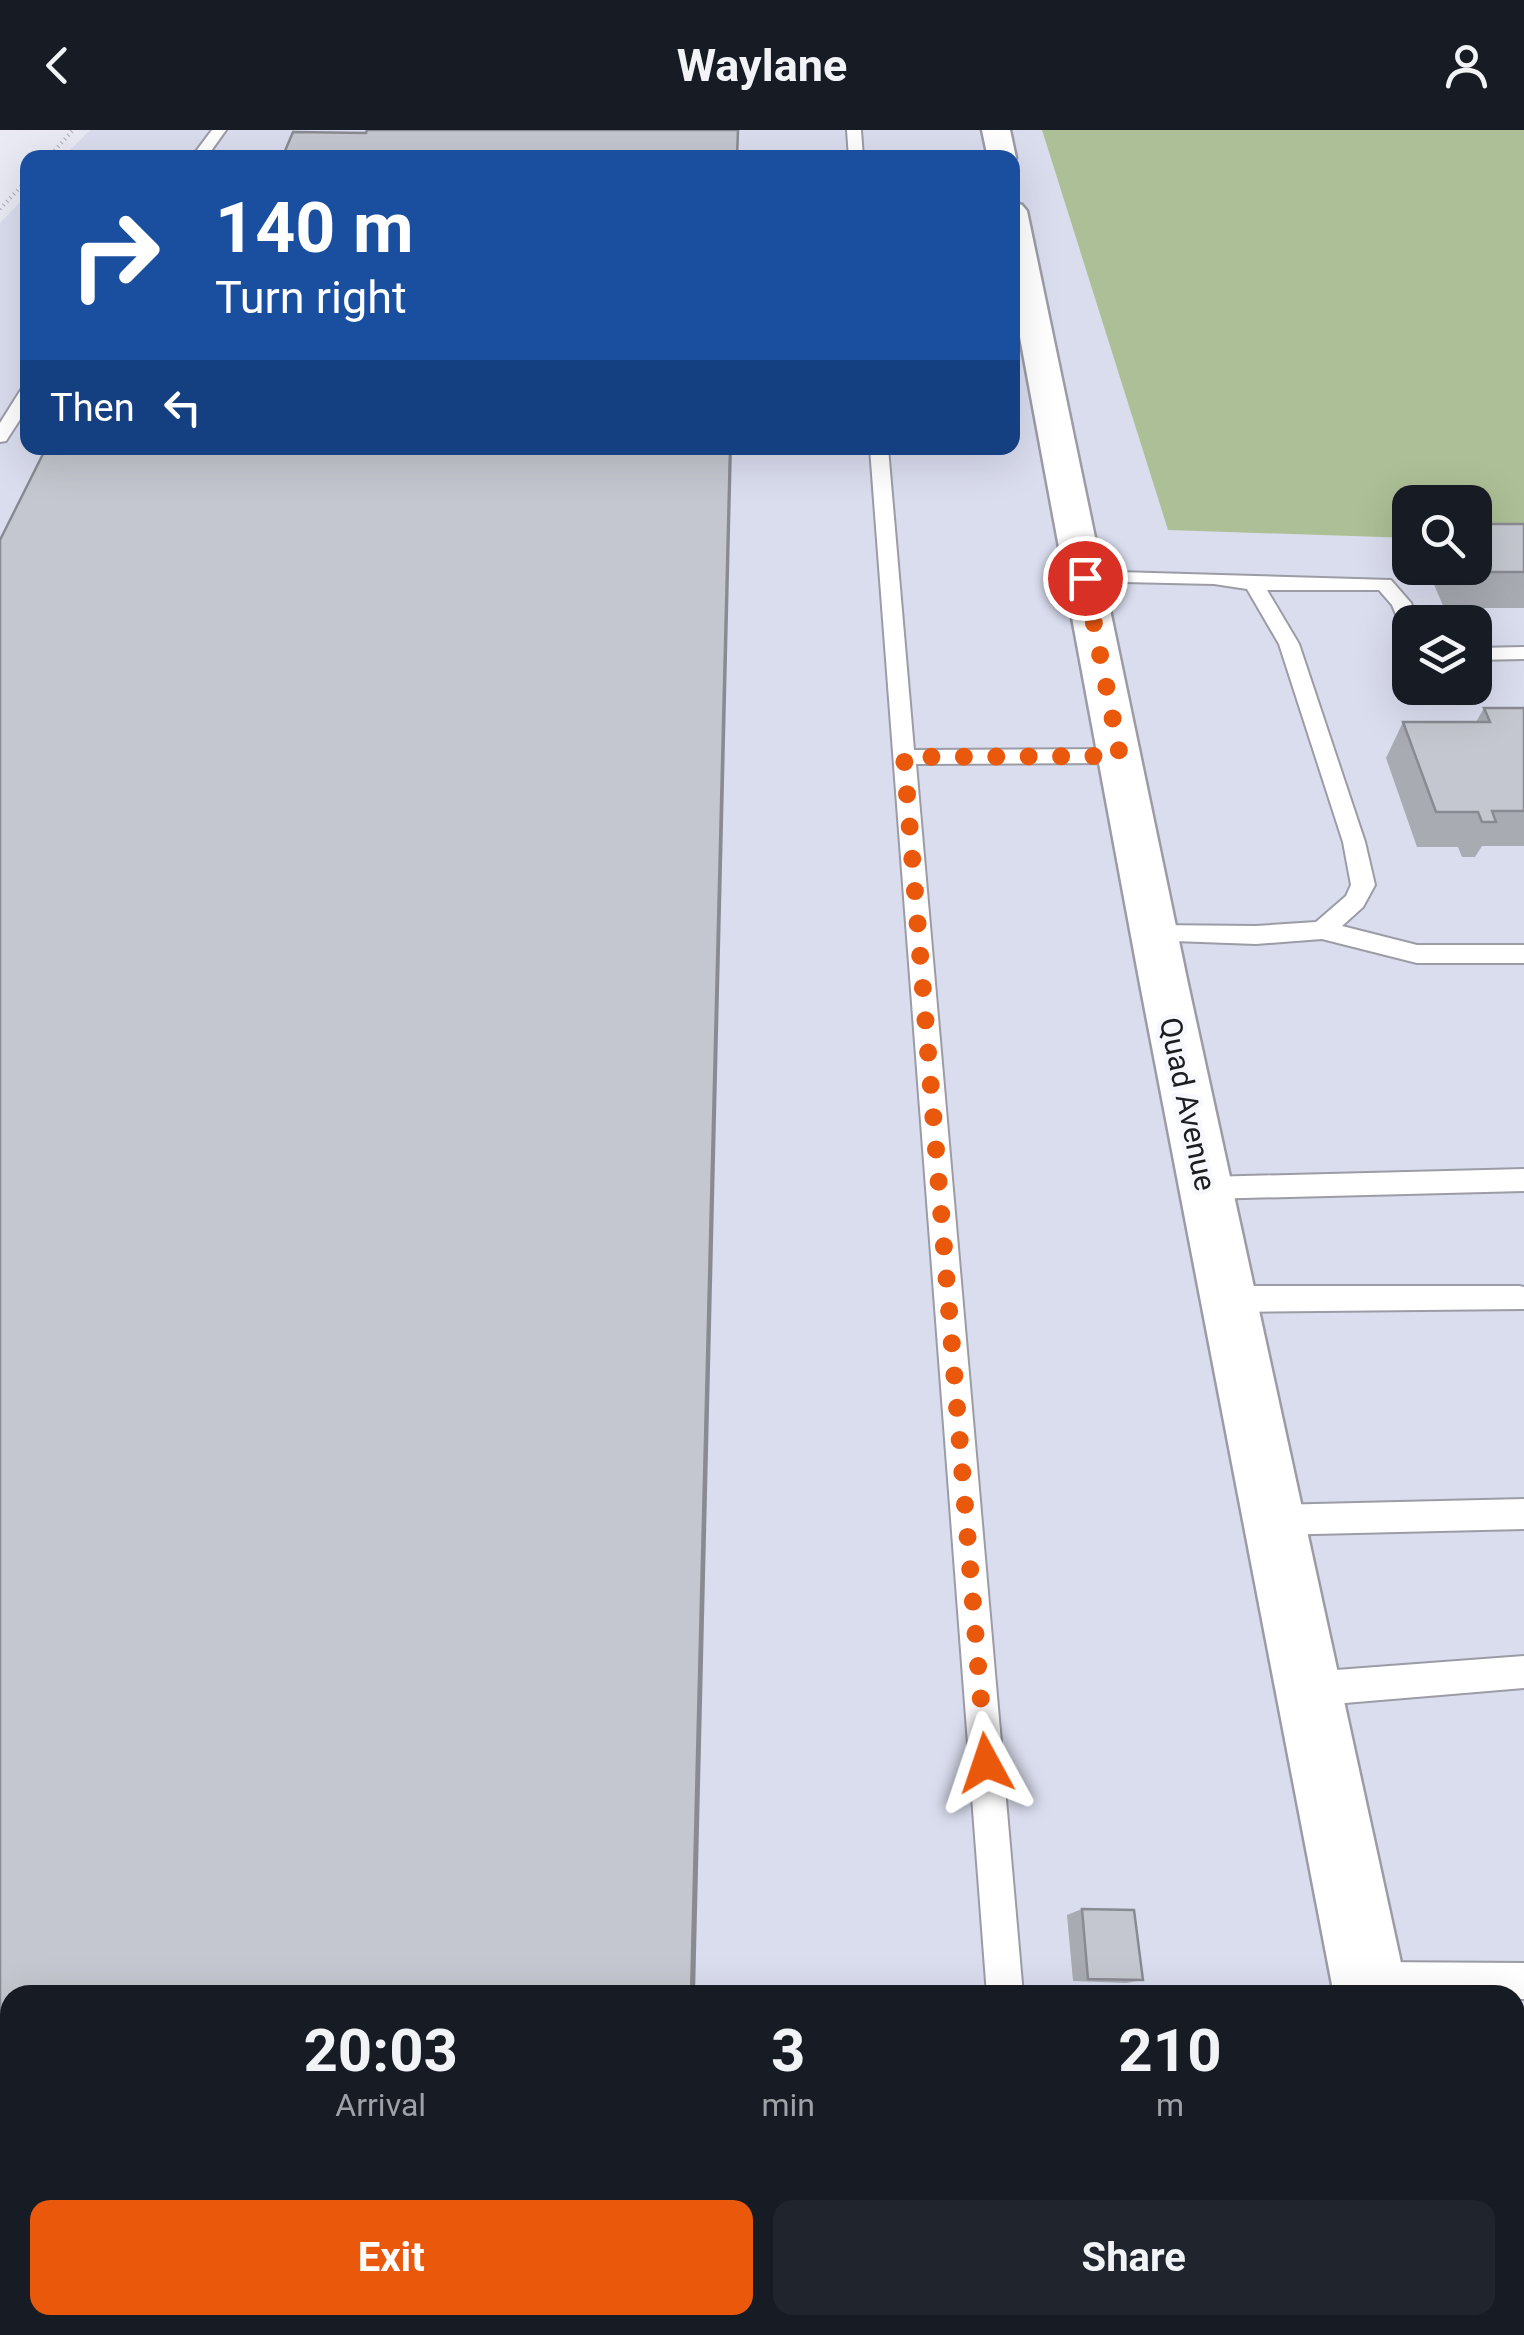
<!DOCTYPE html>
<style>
:root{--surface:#171b24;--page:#20242c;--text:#f1f3f6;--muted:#9ea1a6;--accent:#ea580c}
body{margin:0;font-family:Roboto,sans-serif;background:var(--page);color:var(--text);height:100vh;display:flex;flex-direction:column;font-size:38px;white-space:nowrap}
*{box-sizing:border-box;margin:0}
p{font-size:32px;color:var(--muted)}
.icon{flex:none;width:55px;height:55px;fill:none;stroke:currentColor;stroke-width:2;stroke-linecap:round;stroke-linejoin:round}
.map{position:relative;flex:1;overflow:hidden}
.details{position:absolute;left:0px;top:1855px;width:1525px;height:350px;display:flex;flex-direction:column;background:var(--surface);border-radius:30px 30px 0 0;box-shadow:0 10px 40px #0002}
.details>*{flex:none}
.hud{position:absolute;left:20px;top:20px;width:1000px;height:305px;border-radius:20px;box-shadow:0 10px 40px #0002;background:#1a4fa0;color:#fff;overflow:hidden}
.controls{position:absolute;left:1392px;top:355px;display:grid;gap:20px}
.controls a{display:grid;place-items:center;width:100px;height:100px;border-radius:20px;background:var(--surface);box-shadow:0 10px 40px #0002;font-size:50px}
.pin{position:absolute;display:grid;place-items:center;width:85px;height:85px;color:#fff;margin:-42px;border:5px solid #fff;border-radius:50%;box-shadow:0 2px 10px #0007}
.me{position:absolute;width:110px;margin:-55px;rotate:355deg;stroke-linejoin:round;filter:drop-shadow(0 0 8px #0008)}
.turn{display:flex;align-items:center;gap:35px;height:210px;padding:0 30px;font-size:45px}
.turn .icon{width:130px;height:130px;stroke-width:2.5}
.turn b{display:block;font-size:70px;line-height:85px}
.then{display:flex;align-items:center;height:95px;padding:0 30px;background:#0003;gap:20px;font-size:38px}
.eta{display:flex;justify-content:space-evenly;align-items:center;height:170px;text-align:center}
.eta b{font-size:60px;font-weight:700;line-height:70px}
.primary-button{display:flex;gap:20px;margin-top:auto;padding:20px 30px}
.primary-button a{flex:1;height:115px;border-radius:20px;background:var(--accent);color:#fff;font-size:40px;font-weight:700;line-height:115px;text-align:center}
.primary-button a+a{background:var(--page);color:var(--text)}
header{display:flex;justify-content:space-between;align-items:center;height:130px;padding:0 30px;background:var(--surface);font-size:45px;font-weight:700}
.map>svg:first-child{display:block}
</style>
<header><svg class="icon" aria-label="back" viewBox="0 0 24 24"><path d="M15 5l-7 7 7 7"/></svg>Waylane<svg class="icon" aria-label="person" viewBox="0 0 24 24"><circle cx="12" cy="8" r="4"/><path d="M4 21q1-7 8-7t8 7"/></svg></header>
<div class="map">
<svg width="1524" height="2205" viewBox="0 0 1524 2205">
<rect width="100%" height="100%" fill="#e9eaf4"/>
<path fill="#daddee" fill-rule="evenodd" d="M90,0H1042L1168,399L1410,408V438H1475L1524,413V2205H0V93L27,65L28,318H1012V28L63,27ZM1410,492H1475V558H1410ZM10,1865H1515V2195H10Z"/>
<polygon fill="#adbf96" points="1042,0 1524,0 1524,413 1475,411 1475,372 1410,372 1410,408 1168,400"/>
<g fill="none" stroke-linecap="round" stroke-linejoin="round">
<defs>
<g id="lane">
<polygon points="212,0 226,0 206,28 191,28"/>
<polygon points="847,0 861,0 863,28 849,28"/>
<polygon points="28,257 28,277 6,311 0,312 0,293 22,258"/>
<polygon points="870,318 888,318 914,620 1120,619 1131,626 1120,633 916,634 1023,1865 987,1865"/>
<polygon points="1085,441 1391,450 1411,473 1418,492 1410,492 1410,503 1403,501 1392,475 1379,460 1267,460 1299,514 1365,712 1375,755 1363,777 1342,796 1417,815 1524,815 1524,833 1417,833 1322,809 1256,814 1146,810 1142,804 1146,798 1154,795 1256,796 1316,792 1346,766 1351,755 1343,712 1279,514 1247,459 1214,454 1078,451 1078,443"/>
<polygon points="1524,517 1524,529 1475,530 1475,518"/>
<polygon points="1524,1039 1524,1061 1206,1069 1196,1066 1193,1058 1196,1050 1206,1047"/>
<polygon points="1229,1156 1519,1156 1524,1157 1524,1179 1229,1182 1219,1178 1215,1169 1219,1160"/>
<polygon points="1524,1369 1524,1399 1273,1405 1262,1401 1257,1390 1262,1379 1273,1375"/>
<polygon points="1524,1526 1524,1558 1309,1576 1297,1571 1292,1559 1297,1547 1309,1542"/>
<polygon points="1370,1832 1524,1833 1524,1869 1515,1869 1515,1865 1362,1865 1352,1850 1357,1837"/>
<polygon points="1010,2195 1052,2195 1053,2205 1011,2205"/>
</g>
<g id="street">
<polygon points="982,0 1010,0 1016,28 1012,33 1012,28 988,28"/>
<polygon points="1012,72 1022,75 1027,81 1188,854 1408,1865 1334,1865 1140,854 1012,164"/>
<polygon points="1398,2195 1480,2195 1482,2205 1400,2205"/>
</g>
</defs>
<use href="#lane" stroke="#9b9ca5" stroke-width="4"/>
<use href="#street" stroke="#9b9ca5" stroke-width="5"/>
<g stroke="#aaabb3" stroke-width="4" stroke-dasharray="1 4" stroke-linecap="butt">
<polyline points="48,28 73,0"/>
<polyline points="0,79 28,49"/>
</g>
<use href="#lane" fill="#fff" fill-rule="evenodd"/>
<use href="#street" fill="#fff" fill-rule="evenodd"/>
</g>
<g fill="#a9abb3">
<polygon points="1524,394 1524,478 1444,478 1427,438 1475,438"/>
<polygon points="1484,578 1524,578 1524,716 1482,716 1475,727 1462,727 1458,717 1417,717 1386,628 1403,592 1476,592"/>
<polygon points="1082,1779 1143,1850 1126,1853 1073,1851 1067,1785"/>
</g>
<polygon fill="#8a8b92" points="730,318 732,318 695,1865 691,1865"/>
<g fill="#c5c7d0" stroke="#8a8b92" stroke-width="2.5">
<polygon points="367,0 738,0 737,28 282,28 293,2 366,3"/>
<polygon points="46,318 730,318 691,1865 10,1865 10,2195 683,2195 683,2205 0,2205 0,410"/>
<polygon points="1475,394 1524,394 1524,442 1462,442 1460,438 1475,438"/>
<polygon points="1484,578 1524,578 1524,681 1492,681 1496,692 1482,692 1478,682 1436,682 1403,592 1490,592"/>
<polygon points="1082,1779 1134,1780 1143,1850 1088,1849"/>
</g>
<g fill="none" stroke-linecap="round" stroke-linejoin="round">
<polyline stroke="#ea580c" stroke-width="18" stroke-dasharray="0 32.4" points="986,1633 904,627 1120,626 1085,448"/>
</g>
<g text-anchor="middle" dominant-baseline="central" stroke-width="9" stroke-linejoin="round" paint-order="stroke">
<g font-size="30" fill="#1d1d20" stroke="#f7f8fd">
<text transform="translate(1188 974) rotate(78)">Quad Avenue</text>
</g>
</g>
</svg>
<div class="controls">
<a><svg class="icon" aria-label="search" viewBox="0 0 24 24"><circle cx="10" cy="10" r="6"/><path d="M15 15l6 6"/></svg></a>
<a><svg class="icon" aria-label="layers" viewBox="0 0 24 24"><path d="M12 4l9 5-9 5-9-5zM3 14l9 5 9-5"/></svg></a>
</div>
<div class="pin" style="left:1085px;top:448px;background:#d93025"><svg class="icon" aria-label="arrive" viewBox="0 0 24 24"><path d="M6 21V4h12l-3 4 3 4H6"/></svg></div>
<svg class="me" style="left:986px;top:1633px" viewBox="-20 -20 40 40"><path d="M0-17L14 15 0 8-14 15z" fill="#ea580c" stroke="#fff" stroke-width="4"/></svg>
<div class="hud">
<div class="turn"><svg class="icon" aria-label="right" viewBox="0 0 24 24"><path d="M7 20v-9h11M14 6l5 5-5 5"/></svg><div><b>140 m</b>Turn right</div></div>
<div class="then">Then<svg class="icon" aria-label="left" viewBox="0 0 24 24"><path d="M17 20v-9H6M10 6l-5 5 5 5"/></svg></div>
</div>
<section class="details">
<div class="eta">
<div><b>20:03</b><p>Arrival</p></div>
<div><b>3</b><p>min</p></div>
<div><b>210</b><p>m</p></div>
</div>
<div class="primary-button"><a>Exit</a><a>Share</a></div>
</section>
</div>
